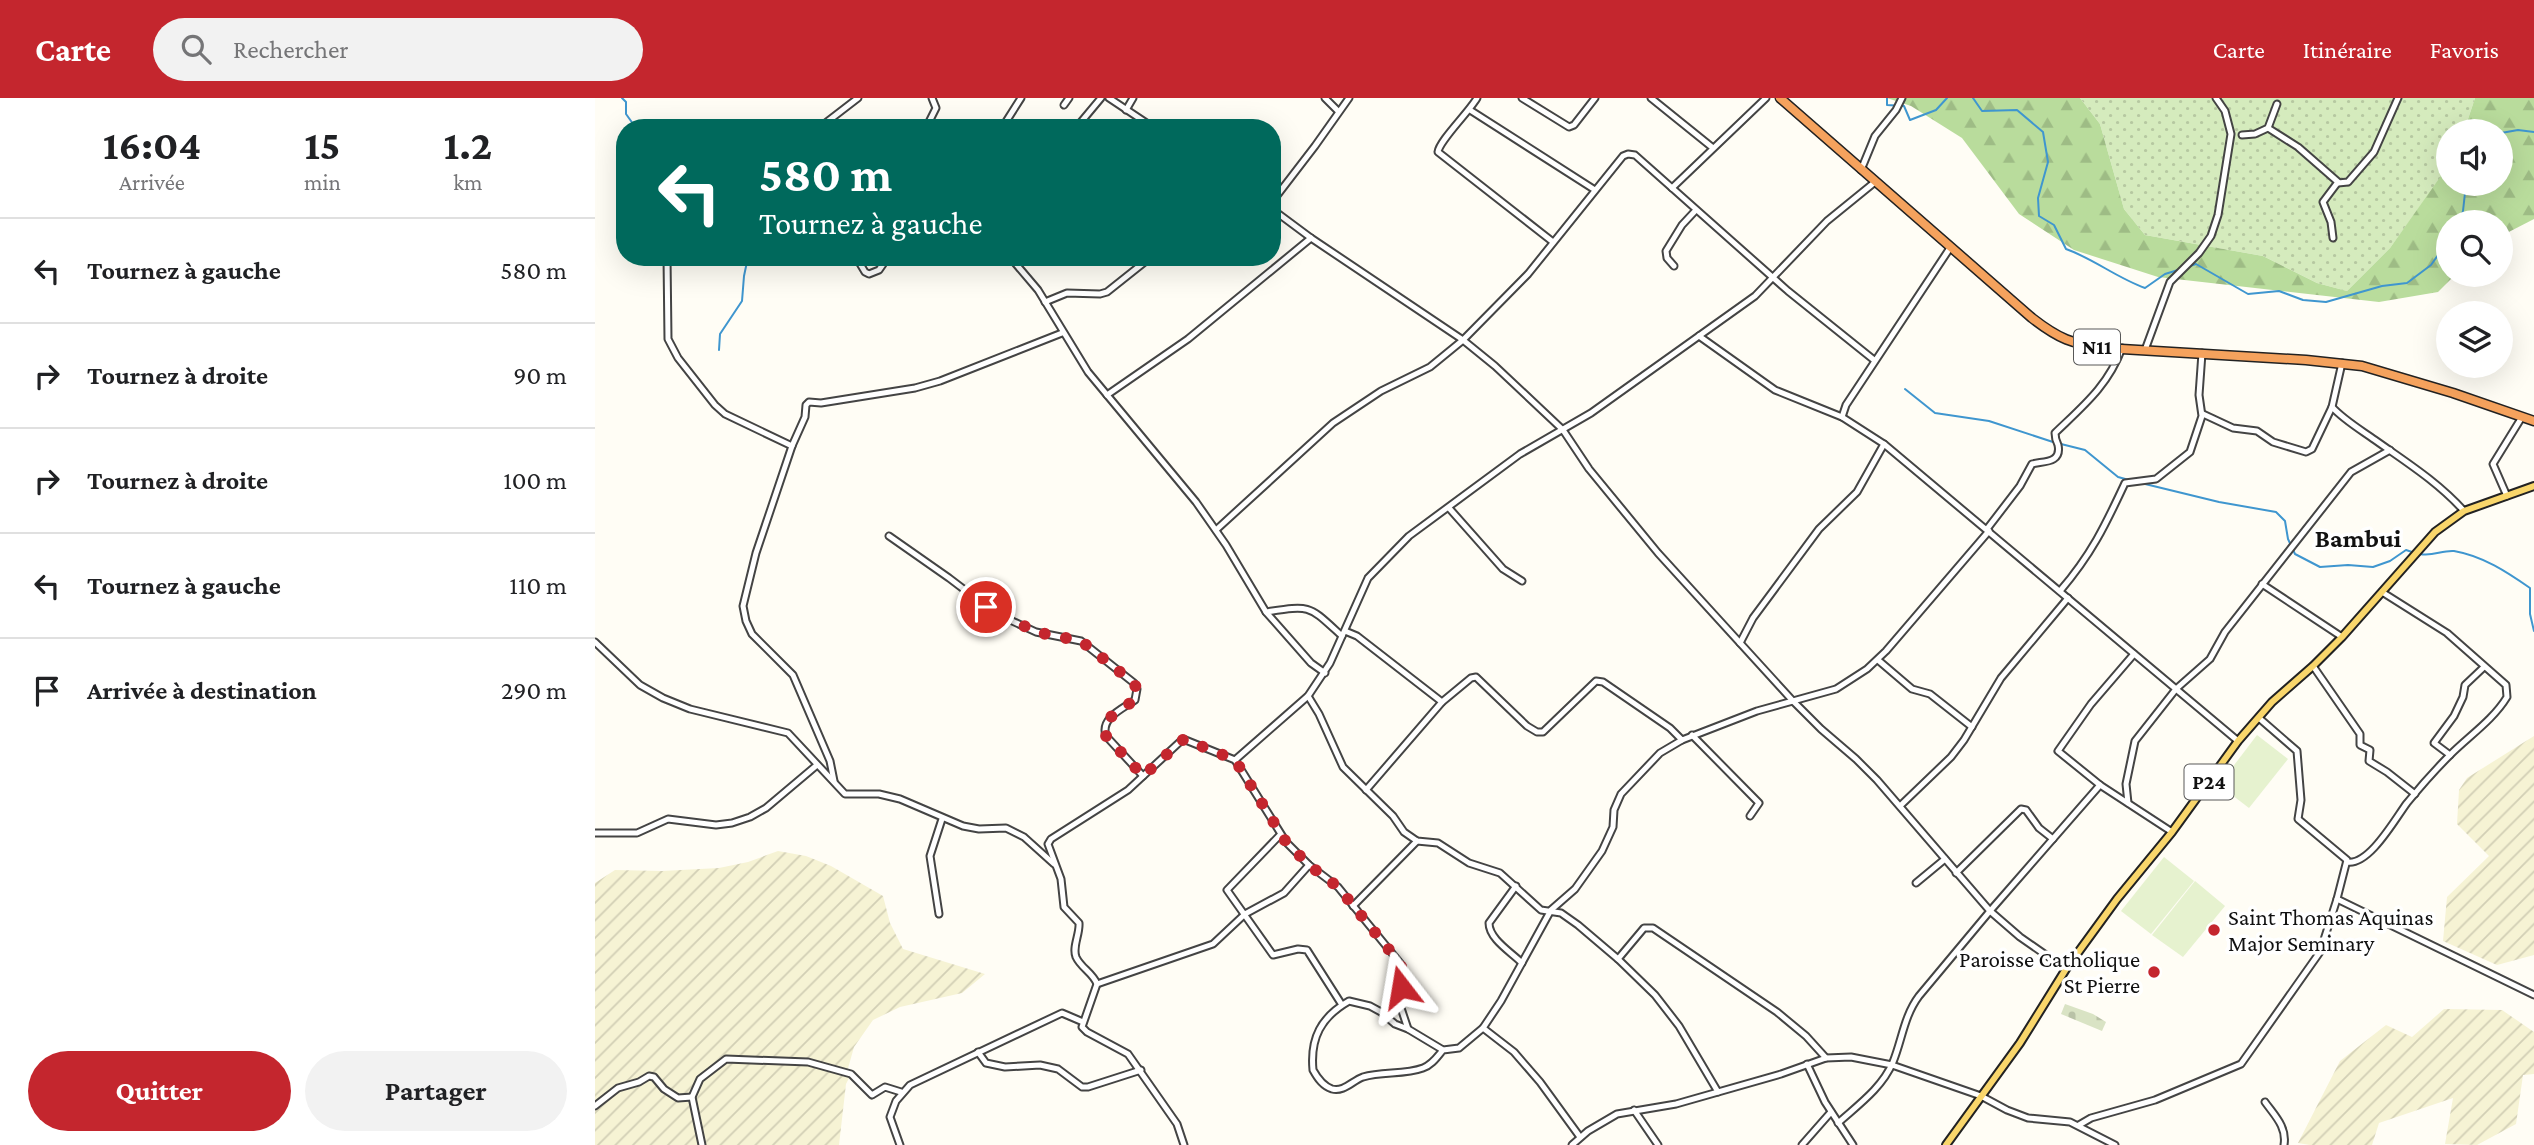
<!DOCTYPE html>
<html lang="fr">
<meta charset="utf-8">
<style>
:root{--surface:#fff;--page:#f2f2f2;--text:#202124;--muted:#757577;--line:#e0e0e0;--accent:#c4262e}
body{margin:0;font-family:"Crimson Pro",serif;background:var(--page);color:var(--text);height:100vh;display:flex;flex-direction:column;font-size:26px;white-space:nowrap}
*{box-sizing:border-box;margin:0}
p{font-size:23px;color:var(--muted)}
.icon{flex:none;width:38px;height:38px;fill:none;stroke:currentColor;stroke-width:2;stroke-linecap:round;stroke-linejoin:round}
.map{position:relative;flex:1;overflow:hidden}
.sheet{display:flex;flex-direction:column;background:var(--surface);width:595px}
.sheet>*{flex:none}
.banner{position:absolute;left:21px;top:21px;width:665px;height:147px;border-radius:28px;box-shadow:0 7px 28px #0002;background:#00695c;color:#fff;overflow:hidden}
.buttons{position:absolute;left:1841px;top:21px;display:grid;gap:14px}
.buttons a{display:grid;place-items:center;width:77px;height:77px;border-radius:50%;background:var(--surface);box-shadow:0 7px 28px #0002;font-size:35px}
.pin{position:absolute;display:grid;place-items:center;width:60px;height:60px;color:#fff;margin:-30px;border:4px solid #fff;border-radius:50%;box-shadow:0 2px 7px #0007}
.me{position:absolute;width:77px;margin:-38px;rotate:346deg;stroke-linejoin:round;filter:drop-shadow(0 0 5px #0008)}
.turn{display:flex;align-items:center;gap:24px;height:147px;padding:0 28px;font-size:32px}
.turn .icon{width:91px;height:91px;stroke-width:2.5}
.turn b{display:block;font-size:49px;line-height:60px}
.eta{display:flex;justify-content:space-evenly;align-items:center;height:119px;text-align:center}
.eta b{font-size:42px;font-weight:700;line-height:49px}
.primary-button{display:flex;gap:14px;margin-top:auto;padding:14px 28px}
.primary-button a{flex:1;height:80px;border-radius:42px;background:var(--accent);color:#fff;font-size:28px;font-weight:700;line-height:80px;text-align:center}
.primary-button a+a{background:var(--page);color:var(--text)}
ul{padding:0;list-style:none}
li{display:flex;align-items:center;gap:21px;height:105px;padding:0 28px;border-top:2px solid var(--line)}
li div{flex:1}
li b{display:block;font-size:26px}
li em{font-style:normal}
header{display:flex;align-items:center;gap:42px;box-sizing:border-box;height:98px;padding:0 35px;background:var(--accent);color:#fff}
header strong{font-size:33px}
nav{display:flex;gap:38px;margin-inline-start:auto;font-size:24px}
.search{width:490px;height:63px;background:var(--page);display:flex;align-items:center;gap:18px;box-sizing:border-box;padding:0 24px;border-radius:38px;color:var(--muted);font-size:26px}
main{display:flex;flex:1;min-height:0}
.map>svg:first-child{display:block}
</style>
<header>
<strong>Carte</strong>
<div class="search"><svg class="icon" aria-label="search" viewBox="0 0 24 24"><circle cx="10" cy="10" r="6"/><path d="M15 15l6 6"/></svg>Rechercher</div>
<nav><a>Carte</a><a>Itinéraire</a><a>Favoris</a></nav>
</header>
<main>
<section class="sheet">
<div class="eta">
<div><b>16:04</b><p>Arrivée</p></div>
<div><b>15</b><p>min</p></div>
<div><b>1.2</b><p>km</p></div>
</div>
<ul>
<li><svg class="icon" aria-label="left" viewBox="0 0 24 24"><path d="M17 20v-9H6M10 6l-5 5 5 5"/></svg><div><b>Tournez à gauche</b></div><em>580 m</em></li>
<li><svg class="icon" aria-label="right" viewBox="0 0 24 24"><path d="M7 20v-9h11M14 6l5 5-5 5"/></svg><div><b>Tournez à droite</b></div><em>90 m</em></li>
<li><svg class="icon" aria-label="right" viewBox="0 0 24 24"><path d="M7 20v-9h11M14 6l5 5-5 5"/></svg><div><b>Tournez à droite</b></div><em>100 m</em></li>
<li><svg class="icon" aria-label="left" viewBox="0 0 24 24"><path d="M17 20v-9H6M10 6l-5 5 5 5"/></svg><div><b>Tournez à gauche</b></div><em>110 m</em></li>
<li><svg class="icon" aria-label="arrive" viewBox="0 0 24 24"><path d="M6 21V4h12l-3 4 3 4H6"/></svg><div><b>Arrivée à destination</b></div><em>290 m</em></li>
</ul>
<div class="primary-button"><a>Quitter</a><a>Partager</a></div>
</section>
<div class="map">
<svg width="1939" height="1047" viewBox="0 0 1939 1047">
<defs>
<pattern id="farmland-furrows" width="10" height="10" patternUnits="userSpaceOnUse" patternTransform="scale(1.75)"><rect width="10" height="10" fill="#f6f3d4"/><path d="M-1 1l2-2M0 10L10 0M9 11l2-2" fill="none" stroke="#d2cfb5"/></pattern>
<pattern id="grass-dots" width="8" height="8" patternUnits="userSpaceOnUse" patternTransform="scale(1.75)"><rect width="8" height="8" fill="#d5ebbd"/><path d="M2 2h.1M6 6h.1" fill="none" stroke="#b6c8a1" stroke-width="1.8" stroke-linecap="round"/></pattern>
<pattern id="forest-firs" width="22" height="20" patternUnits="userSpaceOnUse" patternTransform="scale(1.75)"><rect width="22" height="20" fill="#b9dc9c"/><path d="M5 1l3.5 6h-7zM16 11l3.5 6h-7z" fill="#9ebc85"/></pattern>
<pattern id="cemetery-stones" width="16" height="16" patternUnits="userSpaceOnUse" patternTransform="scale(1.75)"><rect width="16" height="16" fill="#d9e3c4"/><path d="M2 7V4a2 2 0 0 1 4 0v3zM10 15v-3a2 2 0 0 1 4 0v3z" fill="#b9c2a7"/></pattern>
</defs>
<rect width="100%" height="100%" fill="#fffdf5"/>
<g fill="url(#farmland-furrows)">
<polygon points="1939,638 1939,857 1902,867 1848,843 1852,799 1894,758 1862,726 1864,692 1872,680"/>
<polygon points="183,753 211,758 236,768 288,798 295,825 308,851 390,876 367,895 305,909 278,922 259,949 252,974 256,976 251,986 244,1047 0,1047 0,785 20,772 67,773 124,770 153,764"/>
<polygon points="1849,911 1907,912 1939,934 1939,976 1928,977 1921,1026 1882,1047 1850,1046 1858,1000 1784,1025 1777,1047 1715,1047 1703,1045 1745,963 1791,927 1817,939"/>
</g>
<polygon fill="url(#grass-dots)" points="1485,0 1880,0 1869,33 1853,33 1853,68 1848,77 1795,150 1752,193 1722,185 1668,158 1550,137 1529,111 1505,26"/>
<polygon fill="url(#forest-firs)" points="1292,0 1485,0 1505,26 1529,111 1550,137 1668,158 1722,185 1752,193 1795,150 1853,68 1853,86 1906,86 1906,33 1869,33 1880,0 1939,0 1939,121 1906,138 1906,124 1853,124 1853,177 1860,177 1843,194 1784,204 1563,179 1479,152 1424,116 1367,40 1316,8"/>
<polygon fill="url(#cemetery-stones)" points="1470,906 1498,916 1511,924 1507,933 1466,916"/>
<g fill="#e6f2cf">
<polygon points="1662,637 1693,661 1654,710 1624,687"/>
<polygon points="1569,759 1599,783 1556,836 1526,813"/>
<polygon points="1600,783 1630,808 1588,859 1557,837"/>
</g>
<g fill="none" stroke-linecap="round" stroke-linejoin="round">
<g stroke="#3f96cf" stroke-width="2">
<polyline points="27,0 31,4 31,16 41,30"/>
<polyline points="1292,0 1292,7 1309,8 1315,22 1341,12 1352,0"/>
<path d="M1378,0L1387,13L1422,12L1448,34L1453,64L1443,100L1444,118L1459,127L1471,151C1499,161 1522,180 1550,190L1570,176L1583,172"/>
<polyline points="1906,35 1923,32 1939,34"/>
<polyline points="1864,124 1868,113 1871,86"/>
<polyline points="1595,168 1601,166 1653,196 1684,193 1708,202 1731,204 1787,188 1812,185 1836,167 1853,143"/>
<polyline points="124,252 125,236 147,203 149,178 153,159"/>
<polyline points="1310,291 1340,315 1394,323 1461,345"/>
<polyline points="1466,346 1490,352 1523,379 1534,382"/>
<polyline points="1546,385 1624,404 1681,414 1690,423 1693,441 1700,456 1725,469 1753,467 1778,469 1795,463 1811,452 1820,455"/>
<path d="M1825,456C1837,459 1847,452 1859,453C1888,458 1912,474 1935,490V516L1939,533"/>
</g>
<defs>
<g id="minor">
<polyline points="514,0 559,30"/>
<polyline points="730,0 743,13"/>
<path d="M882,0C874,14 844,43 843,54L958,144"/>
<polyline points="927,0 974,29 979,27 1000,0"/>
<polyline points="1056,0 1118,50"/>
<polyline points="469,7 474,0"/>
<polyline points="531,12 538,0"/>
<polyline points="875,12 1000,92"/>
<polyline points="224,30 263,0"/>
<polyline points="331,30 341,10 337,0"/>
<polyline points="407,30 426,0"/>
<polyline points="481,30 506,0"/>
<polyline points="1673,30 1703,49 1743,84 1728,104 1736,124 1738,140"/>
<polyline points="1647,37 1660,36 1673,30 1682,6"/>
<polyline points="1266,72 1280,38 1301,12 1307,0"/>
<polyline points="1743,85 1753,84 1779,54 1803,0"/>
<polyline points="1077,90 1171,0"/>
<polyline points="677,104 720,48 754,0"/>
<polyline points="677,111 716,140 868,242 900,268 968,332 994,371 1063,455 1197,602 1226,631 1261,661 1282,682 1395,813 1425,839 1471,871"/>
<polyline points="72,159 73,241 83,260 120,307 130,316 197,348"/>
<polyline points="261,159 270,174 274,176 284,172 293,159"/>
<polyline points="415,159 443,192 493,274 601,404 631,447 671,514 716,565 730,575"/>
<polyline points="1079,168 1072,160 1071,153 1087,127 1101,112"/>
<polyline points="450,204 472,195 505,196 512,194 556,159"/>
<polyline points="1104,238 1180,292 1247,319 1289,346 1643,643"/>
<polyline points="1550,252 1575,184 1604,155 1616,138 1623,117 1636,36 1630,13 1621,0"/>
<path d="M1747,265L1737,309C1749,322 1766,332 1780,342C1811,364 1843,384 1869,413"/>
<polyline points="512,297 593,241 716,140"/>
<polyline points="1608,316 1638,330 1662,333 1678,344 1711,354 1717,351 1737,309"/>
<polyline points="1247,319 1251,307 1355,150"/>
<polyline points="1912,398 1898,366 1927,319"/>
<polyline points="854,410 908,471 927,483"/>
<path d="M1392,431L1425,388L1437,366C1447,363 1467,366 1463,347C1461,343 1460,339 1460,335C1488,308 1513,288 1527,250"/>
<polyline points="621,432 738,325 786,293 835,269 868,242 933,176 1028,58 1033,56 1040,57 1193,193 1279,262"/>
<path d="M294,438L354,480L400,515L441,534L486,543L539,585L542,591L540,602C527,611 505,620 511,638L548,678"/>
<polyline points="1667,486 1747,539"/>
<path d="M1465,493C1496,457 1510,428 1530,385L1561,381L1595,354L1607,318L1604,297L1607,255"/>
<path d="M671,514C717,507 713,507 747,538"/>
<polyline points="750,533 762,538 847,604 876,580 881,579 932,628 942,634 948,634 1001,583 1008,584 1075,630 1087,642 1162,613 1241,591 1272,571 1291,553 1394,433"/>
<polyline points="0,544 45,587 68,600 95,611 193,635 250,696 284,696 305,701 368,728 384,731 411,730 429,739 459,766"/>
<polyline points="1145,545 1158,520 1224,431 1262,394 1289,346"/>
<polyline points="1539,556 1496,606 1463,653 1505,687 1577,734"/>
<polyline points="1283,562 1317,591 1335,596 1377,629"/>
<polyline points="1718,568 1765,636 1765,647 1775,652 1774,663 1792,674 1820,696"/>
<polyline points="713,598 724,616 748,669 798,718 809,734 822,743 843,745 874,765 905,775 946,812 966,815 983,827 1023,861 1060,897 1084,928 1123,994"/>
<polyline points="1664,620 1702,653 1706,702 1703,721 1752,762 1742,801 1939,897"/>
<polyline points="1097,637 1164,705 1155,718"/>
<polyline points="1855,657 1839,645 1859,618 1868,599 1870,587 1889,569"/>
<polyline points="640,662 713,598 735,565 773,480 814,438 925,356 996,315 1160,198 1232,123 1280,84"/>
<polyline points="239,683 235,663 198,577 157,536 151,523 148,508 161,455 197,348 210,319 211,307 214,304 226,305 320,290 345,283 467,235"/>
<polyline points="771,692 847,604"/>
<polyline points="1533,705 1531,686 1540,643 1581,591 1615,561 1630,534 1756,374 1795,352"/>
<polyline points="1305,708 1356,659 1369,642 1406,580 1473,500"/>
<polyline points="0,735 42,735 73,721 121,727 137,725 155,719 171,710 222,667"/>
<polyline points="685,737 632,792 678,857 703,851 712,852 747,907"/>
<path d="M1752,764C1774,768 1800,721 1812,705C1825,689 1840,672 1855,657C1874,638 1898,622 1912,599L1911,587L1852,535L1787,494"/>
<polyline points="1361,775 1426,711 1431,712 1444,730 1458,741"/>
<polyline points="1321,785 1350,761"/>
<path d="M921,788L894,825C894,841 916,854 927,865"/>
<polyline points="758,808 822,743"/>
<polyline points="344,816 335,758 347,721"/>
<polyline points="1023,861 1049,830 1058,830 1182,914 1211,938 1231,960"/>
<polyline points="502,886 618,846 650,816 689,795 714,767"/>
<path d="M848,952C842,959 837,967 828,970C809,977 787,973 768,979C757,983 749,994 737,991C728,988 723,981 718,972C715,940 726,919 754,903L775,908L786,914L800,926L813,931L848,952L864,950L888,930"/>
<polyline points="383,954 391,965 410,969 445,967 463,971 487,989 493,989 546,972"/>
<polyline points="1212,966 1230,1004 1258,1047"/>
<path d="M1670,1004C1680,1018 1692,1029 1689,1047"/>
<polyline points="0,1008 23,990 44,984 54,978 59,979 69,991 83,1000 97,999"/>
<polyline points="1039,1012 1063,1047"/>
<path d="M1243,1025C1263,1007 1287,990 1298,964C1307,942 1309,918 1324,898L1395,813L1505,687"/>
<polyline points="1484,1027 1496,1020 1560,1002 1646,966 1725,854 1742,801"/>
<polyline points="985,1039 945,984 919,954 888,930 906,903 956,812 980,791 1007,753 1018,729 1019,712 1026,696 1065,655 1087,642"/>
<polyline points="107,1047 97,999 105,981 131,961 213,964 256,976 277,997 290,989 306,994"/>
<polyline points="305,1047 295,1019 301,1003 315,987 467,915 488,924"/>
<path d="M589,1047L582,1026L533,956L492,934L487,929L502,886C498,875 486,870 481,859C477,849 485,836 484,825L469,809L466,781L453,746L456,741L533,692L588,641L640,662L691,744L714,767L743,789L805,865L807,872L805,907L813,931"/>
<polyline points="977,1047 993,1033 1022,1016 1081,1006 1186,976 1231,960 1256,959 1297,967 1386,998 1412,1012 1433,1020 1475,1024 1520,1047"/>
<polyline points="1207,1047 1236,1014"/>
</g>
<polyline id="major" points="1351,1047 1425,945 1471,871 1522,801 1577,734 1643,643 1677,604 1718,568 1747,539 1840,434 1869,413 1939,388"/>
<path id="highway" d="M1185,0L1437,220C1464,241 1477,246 1510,250L1711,262L1767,268L1858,295L1939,323"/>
</defs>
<use href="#minor" stroke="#444" stroke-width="9"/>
<use href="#major" stroke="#222" stroke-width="10"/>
<use href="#highway" stroke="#222" stroke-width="11"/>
<use href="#minor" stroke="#fff" stroke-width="5"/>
<use href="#major" stroke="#f9d66b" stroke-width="6"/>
<use href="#highway" stroke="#f5a25d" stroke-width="8"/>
</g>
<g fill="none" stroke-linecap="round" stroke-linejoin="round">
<path stroke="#c4262e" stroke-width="12" stroke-dasharray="0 21.6" d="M391,509L441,534L486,543L539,585L542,592L540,602C527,611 505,620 511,638L548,678L589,641L640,662L691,744L714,767L743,789L805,865L807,872L806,889"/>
</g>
<g fill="#c4262e" stroke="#fff" stroke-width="2.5">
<circle cx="1619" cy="832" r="7"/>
<circle cx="1559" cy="874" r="7"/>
</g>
<g text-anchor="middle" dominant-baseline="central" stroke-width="7" stroke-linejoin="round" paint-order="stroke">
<g fill="#fff" stroke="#585858" stroke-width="2">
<rect x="1479" y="231.5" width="46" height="35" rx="5"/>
<rect x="1589.5" y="666.5" width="49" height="35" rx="5"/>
</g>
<g font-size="21" font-weight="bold" fill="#111">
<text x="1502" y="249">N11</text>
<text x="1614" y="684">P24</text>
</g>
<g font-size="23" fill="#111" stroke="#fff" text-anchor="start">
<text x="1633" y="819">Saint Thomas Aquinas<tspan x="1633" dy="26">Major Seminary</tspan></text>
<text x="1545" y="861" text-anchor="end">Paroisse Catholique<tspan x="1545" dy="26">St Pierre</tspan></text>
</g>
<g font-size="26" font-weight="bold" fill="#111" stroke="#fff">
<text x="1763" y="440">Bambui</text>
</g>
</g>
</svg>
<div class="buttons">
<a><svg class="icon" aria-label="sound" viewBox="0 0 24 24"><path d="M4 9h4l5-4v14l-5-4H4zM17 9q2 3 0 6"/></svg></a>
<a><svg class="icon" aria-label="search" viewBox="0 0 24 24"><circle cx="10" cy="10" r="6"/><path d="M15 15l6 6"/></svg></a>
<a><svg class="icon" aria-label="layers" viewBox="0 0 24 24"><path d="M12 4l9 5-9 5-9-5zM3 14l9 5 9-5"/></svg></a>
</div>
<div class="pin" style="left:391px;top:509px;background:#d93025"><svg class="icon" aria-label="arrive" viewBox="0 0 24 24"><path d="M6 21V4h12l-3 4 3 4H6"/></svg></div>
<svg class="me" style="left:806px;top:889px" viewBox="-20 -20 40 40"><path d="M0-17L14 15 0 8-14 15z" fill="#c4262e" stroke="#fff" stroke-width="4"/></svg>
<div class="banner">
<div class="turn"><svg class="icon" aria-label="left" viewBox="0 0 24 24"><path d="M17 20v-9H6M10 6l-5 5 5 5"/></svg><div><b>580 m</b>Tournez à gauche</div></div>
</div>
</div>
</main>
